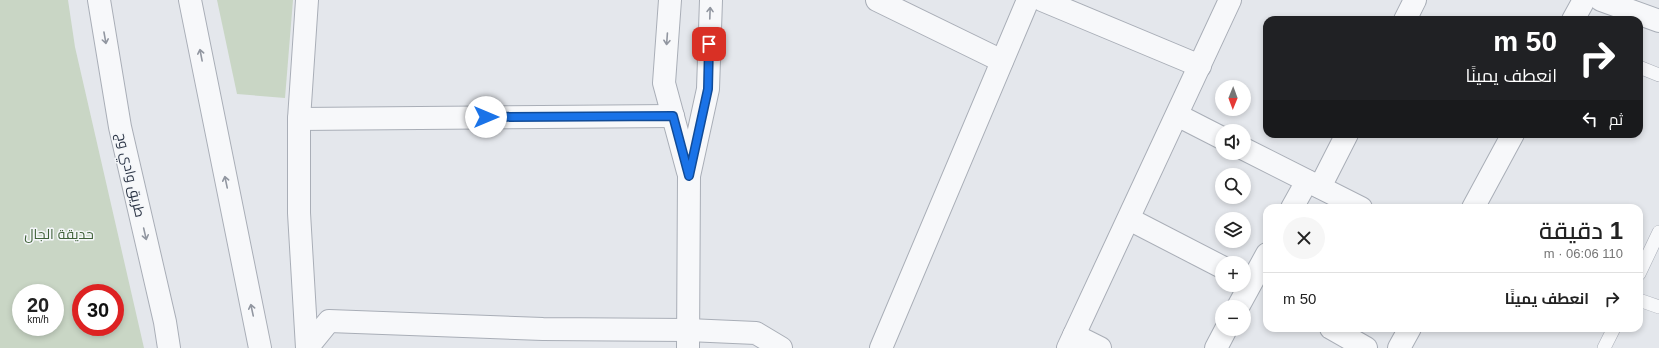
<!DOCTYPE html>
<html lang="ar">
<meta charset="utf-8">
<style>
:root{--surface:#fff;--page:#f6f6f6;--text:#222;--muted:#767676;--line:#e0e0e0}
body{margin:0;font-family:Arial,Cairo,sans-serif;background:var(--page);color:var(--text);direction:rtl;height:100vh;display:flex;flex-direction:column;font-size:15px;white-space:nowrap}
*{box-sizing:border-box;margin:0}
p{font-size:13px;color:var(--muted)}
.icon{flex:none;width:22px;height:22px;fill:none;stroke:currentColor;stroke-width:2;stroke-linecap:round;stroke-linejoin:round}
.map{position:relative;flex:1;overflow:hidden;direction:ltr}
.details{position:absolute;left:1263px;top:204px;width:380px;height:128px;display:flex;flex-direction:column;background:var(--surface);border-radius:12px;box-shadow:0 2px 6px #0003;direction:rtl}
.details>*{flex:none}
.guide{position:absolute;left:1263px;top:16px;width:380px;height:122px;border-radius:12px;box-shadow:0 2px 6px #0003;direction:rtl;background:#202124;color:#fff;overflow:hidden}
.needle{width:26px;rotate:181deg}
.buttons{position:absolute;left:1215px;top:80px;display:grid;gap:8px}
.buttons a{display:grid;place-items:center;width:36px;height:36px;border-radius:50%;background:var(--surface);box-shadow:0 2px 6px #0003;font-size:20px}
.speed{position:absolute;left:12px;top:284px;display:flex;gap:8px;font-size:20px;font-weight:700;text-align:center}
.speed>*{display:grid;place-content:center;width:52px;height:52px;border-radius:50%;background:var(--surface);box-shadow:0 2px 6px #0003;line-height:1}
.speed small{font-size:10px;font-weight:400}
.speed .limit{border:6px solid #d22;background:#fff;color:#111}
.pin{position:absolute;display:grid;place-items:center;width:34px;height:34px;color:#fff;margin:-17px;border-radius:8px;box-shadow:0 2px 6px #0006}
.me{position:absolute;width:44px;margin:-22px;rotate:90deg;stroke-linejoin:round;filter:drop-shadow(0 0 3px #0008)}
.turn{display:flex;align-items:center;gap:14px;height:84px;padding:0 20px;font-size:18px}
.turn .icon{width:52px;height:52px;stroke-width:2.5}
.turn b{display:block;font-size:28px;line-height:34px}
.then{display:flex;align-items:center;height:38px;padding:0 20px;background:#0003;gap:8px;font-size:15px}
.round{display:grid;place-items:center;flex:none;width:42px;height:42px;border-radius:21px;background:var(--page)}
.headline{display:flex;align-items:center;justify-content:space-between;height:68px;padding:0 20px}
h1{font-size:24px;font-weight:600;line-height:30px}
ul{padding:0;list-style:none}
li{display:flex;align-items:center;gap:12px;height:52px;padding:0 20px;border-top:1px solid var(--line)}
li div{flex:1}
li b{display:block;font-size:15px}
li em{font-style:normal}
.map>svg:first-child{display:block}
</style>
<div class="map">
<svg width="1659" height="348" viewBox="0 0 1659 348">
<rect width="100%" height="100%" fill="#e4e7ec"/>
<g fill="#c9d6c5" fill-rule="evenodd">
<path d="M0,0H68L75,47L144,348H0ZM21,293H55V327H21ZM81,293H115V327H81Z"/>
<polygon points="217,0 293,0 285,98 237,94"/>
</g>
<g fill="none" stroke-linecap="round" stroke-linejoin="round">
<defs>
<g id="service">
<polyline points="1639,67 1659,75"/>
<polyline points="1639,274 1659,232"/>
<polyline points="1639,300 1659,307"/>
<polyline points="1604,348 1614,328"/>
</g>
<g id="minor">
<polyline points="307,0 299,119 299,213 307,348"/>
<polyline points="670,0 664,83 688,172"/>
<polyline points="877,0 1002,61"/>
<polyline points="1042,0 1200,66"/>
<polyline points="1601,0 1659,21"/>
<polyline points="1405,20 1415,0"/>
<polyline points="1573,20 1584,0"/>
<polyline points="1177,115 1222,138"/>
<polyline points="299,119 673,116"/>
<polyline points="1244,149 1361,208"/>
<polyline points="1320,187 1347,134"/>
<polyline points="1292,208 1307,181"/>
<polyline points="1473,208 1513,134"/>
<polyline points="1129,219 1222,267"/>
<polyline points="1238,307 1267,254"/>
<polyline points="1331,328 1366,348"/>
<polyline points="1074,335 1100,348"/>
<polyline points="307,348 329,321 543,329 688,330 756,333 781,348"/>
<polyline points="688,348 689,176 708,89 711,0"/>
<polyline points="881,348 1028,0"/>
<polyline points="1068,348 1230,0"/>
<polyline points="1216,348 1226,329"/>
<polyline points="1399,348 1410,328"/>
</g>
<g id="tertiary">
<polyline points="99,0 120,127 165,322 169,348"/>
<polyline points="190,0 260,348"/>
</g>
</defs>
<use href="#service" stroke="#a9aeb7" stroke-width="14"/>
<use href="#minor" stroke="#a9aeb7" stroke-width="24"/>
<use href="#tertiary" stroke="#a9aeb7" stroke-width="24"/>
<use href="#service" stroke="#f7f8fa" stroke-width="13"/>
<use href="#minor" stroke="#f7f8fa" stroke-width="22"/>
<use href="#tertiary" stroke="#f7f8fa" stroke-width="22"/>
</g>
<defs><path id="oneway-shaft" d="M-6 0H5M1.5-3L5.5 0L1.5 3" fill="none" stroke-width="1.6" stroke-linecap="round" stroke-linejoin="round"/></defs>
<g stroke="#9196a0">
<use href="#oneway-shaft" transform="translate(710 13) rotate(-88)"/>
<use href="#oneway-shaft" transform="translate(105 38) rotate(80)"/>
<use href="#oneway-shaft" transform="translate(667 39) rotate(94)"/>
<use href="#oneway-shaft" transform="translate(201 55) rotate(-101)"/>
<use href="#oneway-shaft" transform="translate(226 182) rotate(-102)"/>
<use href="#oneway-shaft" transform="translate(145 234) rotate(77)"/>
<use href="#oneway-shaft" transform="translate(252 310) rotate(-102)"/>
</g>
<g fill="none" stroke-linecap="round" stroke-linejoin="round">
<defs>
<polyline id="route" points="486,117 673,116 689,176 708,89 709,44"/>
</defs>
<use href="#route" stroke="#114b97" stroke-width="10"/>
<use href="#route" stroke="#1a73e8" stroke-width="7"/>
</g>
<g text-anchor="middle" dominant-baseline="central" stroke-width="3" stroke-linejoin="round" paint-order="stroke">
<g font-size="14" fill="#2b3445" stroke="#f4f6f9">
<text transform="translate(131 175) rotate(77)">طريق وادي وج</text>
</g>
<g font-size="14" fill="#3f6138" stroke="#f4f6f9">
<text x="59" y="234">حديقة الجال</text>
</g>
</g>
</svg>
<div class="buttons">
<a><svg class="needle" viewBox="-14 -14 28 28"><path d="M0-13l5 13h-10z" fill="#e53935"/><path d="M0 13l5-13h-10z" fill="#767676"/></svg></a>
<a><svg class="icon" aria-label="sound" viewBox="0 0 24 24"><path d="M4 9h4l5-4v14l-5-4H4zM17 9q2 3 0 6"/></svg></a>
<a><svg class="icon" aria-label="search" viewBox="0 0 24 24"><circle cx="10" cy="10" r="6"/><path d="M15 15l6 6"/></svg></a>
<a><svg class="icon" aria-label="layers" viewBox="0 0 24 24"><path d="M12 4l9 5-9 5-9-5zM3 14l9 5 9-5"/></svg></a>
<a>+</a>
<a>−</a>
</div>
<div class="speed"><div>20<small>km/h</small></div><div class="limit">30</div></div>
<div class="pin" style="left:709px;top:44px;background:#d93025"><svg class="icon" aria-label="arrive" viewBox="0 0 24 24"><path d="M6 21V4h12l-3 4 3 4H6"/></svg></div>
<svg class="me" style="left:486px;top:117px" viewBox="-20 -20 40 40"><circle r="19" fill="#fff"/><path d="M0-13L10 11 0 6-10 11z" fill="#1a73e8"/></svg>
<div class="guide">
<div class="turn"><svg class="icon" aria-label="right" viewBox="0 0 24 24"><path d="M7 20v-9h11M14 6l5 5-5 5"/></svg><div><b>50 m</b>انعطف يمينًا</div></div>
<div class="then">ثم<svg class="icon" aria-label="left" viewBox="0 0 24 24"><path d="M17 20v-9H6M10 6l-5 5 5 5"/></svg></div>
</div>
<section class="details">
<div class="headline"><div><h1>1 دقيقة</h1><p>110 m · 06:06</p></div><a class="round"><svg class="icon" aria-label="close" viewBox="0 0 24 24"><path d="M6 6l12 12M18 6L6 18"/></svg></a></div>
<ul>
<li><svg class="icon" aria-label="right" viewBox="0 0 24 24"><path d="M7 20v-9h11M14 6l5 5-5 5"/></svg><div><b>انعطف يمينًا</b></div><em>50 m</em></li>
</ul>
</section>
</div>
